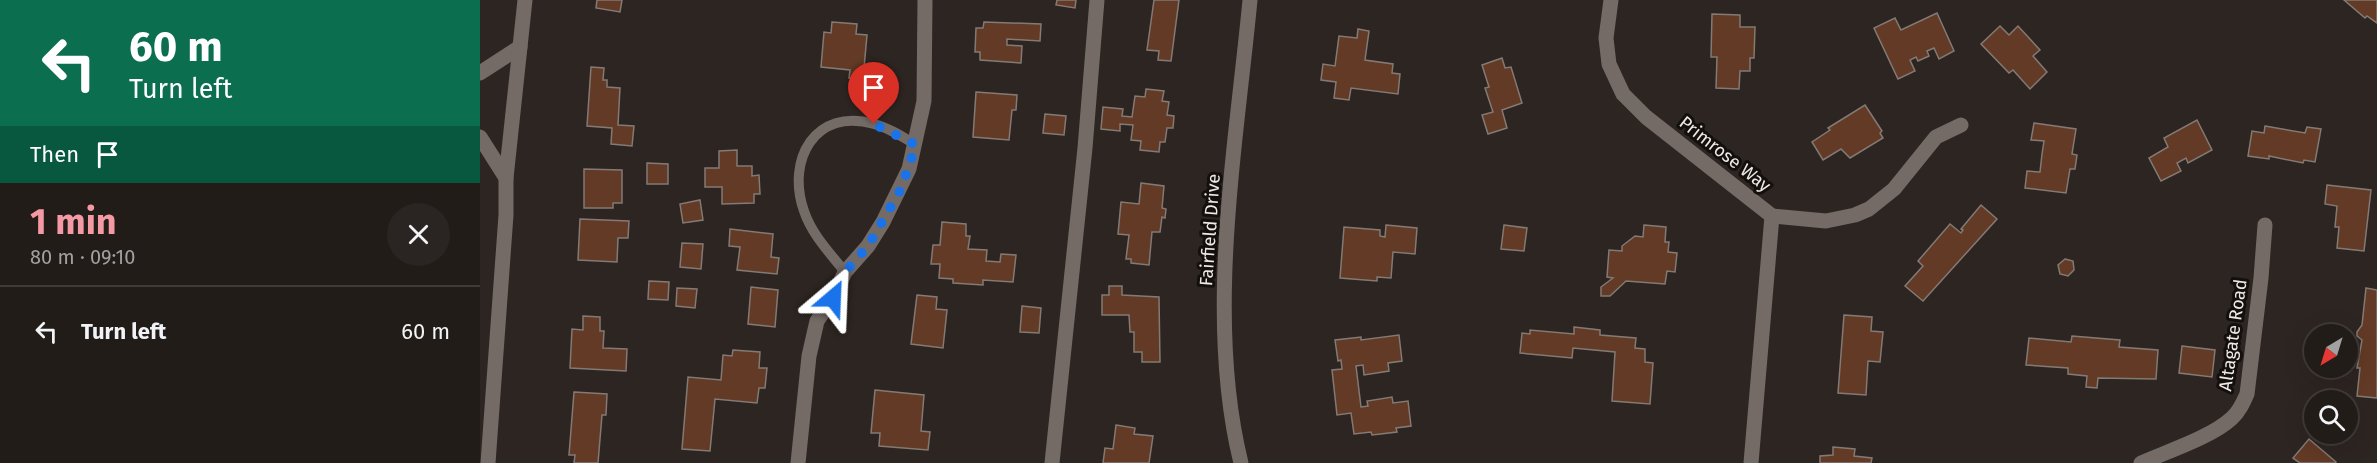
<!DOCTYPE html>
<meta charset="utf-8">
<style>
:root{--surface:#221c19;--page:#2a2522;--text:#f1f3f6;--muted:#a2a1a2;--line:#3f3a38;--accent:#f49aa5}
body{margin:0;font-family:"Fira Sans",sans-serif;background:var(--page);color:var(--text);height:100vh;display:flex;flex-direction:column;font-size:22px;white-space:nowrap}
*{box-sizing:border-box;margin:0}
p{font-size:20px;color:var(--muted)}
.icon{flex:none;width:33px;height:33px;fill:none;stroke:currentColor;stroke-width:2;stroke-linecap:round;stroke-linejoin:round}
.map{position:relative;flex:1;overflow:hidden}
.panel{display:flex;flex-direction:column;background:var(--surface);width:480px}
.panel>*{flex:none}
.banner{background:#0b6e4f;color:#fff;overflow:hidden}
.needle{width:39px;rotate:218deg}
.controls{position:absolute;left:1824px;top:324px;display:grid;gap:12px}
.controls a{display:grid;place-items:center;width:54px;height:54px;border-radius:50%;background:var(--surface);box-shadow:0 6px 24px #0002,0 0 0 2px var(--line);font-size:30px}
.pin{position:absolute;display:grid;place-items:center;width:51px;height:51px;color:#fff;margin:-62px -26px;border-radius:50% 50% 50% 0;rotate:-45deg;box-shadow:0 0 6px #0007}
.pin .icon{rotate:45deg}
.me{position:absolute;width:66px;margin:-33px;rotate:26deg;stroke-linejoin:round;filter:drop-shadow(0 0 4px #0008)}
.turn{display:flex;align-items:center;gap:21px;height:126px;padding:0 30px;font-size:27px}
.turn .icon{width:78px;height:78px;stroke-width:2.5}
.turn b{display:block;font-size:42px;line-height:51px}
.then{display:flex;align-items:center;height:57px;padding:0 30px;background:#0003;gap:12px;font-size:22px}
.round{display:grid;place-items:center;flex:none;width:63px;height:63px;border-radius:32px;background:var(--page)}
.overview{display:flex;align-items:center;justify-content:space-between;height:102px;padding:0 30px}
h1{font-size:36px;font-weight:700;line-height:45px;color:var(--accent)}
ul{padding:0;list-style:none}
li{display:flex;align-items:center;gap:18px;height:90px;padding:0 30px;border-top:2px solid var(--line)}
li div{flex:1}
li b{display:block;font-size:22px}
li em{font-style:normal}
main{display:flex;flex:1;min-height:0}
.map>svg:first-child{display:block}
</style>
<main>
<section class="panel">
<div class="banner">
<div class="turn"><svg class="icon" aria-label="left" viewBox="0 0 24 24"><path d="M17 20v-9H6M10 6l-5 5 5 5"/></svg><div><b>60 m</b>Turn left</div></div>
<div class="then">Then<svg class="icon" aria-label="arrive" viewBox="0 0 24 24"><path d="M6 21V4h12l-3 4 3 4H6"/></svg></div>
</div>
<div class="overview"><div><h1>1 min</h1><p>80 m · 09:10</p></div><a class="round"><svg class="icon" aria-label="close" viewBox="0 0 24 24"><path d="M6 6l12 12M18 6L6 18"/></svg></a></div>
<ul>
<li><svg class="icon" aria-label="left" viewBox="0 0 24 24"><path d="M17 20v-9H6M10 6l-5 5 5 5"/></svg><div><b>Turn left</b></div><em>60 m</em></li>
</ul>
</section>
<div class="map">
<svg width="1897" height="463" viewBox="0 0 1897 463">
<rect width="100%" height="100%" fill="#2d2521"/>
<g fill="#623a25" stroke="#837a75" stroke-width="1.5">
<polygon points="117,0 142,0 140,12 116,8"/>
<polygon points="577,0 596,0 595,8 576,5"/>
<polygon points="674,0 699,0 691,61 678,60 679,51 667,50"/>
<polygon points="1864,0 1897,0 1897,23 1887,16 1885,18"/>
<polygon points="1457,13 1474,51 1459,59 1454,48 1447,51 1449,56 1438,61 1436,57 1430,60 1435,71 1418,79 1394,28 1415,18 1421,30"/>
<polygon points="1232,14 1260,15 1260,27 1275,27 1274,58 1270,58 1270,71 1260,71 1259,89 1236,88 1237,57 1231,57"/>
<polygon points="352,22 377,24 376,34 387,35 383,79 369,78 370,70 341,67 344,32 351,33"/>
<polygon points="504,22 561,24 560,41 527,39 527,45 542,46 541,63 500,60 500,52 495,52 496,28 503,28"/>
<polygon points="1520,26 1529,35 1538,26 1560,50 1553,56 1567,72 1550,89 1533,70 1529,73 1501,44"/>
<polygon points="878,29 889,31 885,60 913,64 912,73 920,74 918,94 871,88 869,100 854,98 856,82 841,80 843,64 855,66 859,36 877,38"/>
<polygon points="1022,58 1025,68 1031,67 1042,103 1022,110 1027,128 1008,134 1002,115 1013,112 1005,88 1009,87 1002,65"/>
<polygon points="111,67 124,68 123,80 127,80 127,87 140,88 138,125 154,126 152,146 131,144 132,128 107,126"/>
<polygon points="666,89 684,91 682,101 689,102 687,115 694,116 693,128 687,128 685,142 680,142 679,152 660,150 661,141 651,140 653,125 640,124 640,131 621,129 623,107 643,109 642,116 652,117 655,96 665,97"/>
<polygon points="496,92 537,95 536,110 532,110 529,140 493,137"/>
<polygon points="1385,105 1402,131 1400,133 1403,138 1370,158 1361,149 1343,160 1332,142 1350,130 1348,128"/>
<polygon points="565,114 586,116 584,135 563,133"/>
<polygon points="1717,120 1732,150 1708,163 1706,158 1697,163 1701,171 1681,181 1669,158 1688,147 1684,138"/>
<polygon points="1554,123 1596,129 1592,154 1597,155 1595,169 1590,169 1586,193 1545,188 1547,171 1560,172 1562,154 1564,141 1551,140"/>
<polygon points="1785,126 1825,133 1827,127 1841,129 1835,162 1824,160 1823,163 1789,156 1789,159 1768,156 1772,131 1784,133"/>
<polygon points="257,150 257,166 272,166 272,176 279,175 280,194 274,194 274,203 242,204 242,187 225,187 225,168 239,168 239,151"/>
<polygon points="167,163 188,164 188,184 167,184"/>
<polygon points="104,169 142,170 142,203 133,203 133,208 104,208"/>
<polygon points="661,183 684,186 682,208 686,209 685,218 682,217 680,232 672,232 669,265 651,263 651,259 646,259 649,235 638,234 641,202 659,204"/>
<polygon points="1847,185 1891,190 1884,251 1857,248 1859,227 1855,227 1857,206 1845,204"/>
<polygon points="220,200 223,220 203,223 200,204"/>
<polygon points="1501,205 1517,219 1443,301 1425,286 1443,266 1438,261 1470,224 1481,233 1483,230 1481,229"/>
<polygon points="100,219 149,221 148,238 138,238 137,262 98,260"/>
<polygon points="462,222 486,224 486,236 490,236 488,249 507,250 506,261 520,262 521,254 536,255 533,282 503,280 503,285 473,283 473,279 459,278 460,264 451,264 453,245 460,245"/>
<polygon points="906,225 937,228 935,254 913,252 911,278 897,277 897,281 860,278 864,227 900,230 900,236 905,237"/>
<polygon points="1024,225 1047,228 1044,251 1021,249"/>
<polygon points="1164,225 1186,227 1185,242 1189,242 1188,252 1197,253 1195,272 1187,271 1185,284 1146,281 1130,296 1121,296 1121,287 1133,278 1127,277 1129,250 1142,251 1142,246 1155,236 1163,237"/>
<polygon points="250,229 293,234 291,257 299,258 297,274 257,270 260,247 249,246"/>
<polygon points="202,243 223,244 221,269 200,267"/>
<polygon points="1585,259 1593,261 1594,270 1588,276 1580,274 1578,265"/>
<polygon points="169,281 189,282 188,300 168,299"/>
<polygon points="629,286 642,286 642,295 679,297 680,362 662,362 662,352 654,352 654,332 650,332 649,315 622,315 622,295 629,295"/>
<polygon points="271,287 298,290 295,327 268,324"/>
<polygon points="197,288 217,289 215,308 196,306"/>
<polygon points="1886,288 1897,290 1897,398 1877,396 1880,368 1877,368 1882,340 1877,336 1877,332 1882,325"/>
<polygon points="437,295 457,297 456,309 467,310 463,348 431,344"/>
<polygon points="542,306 561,308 559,333 540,332"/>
<polygon points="1364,315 1392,317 1391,331 1403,332 1400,362 1388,361 1386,395 1358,393"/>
<polygon points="103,316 120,317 120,331 124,331 123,348 147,349 146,371 90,368 92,329 103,330"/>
<polygon points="1094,327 1120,330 1120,335 1156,338 1155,348 1165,349 1165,362 1173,363 1170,404 1132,401 1135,352 1093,348 1092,358 1040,353 1042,333 1050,334 1050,330 1094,334"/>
<polygon points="919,335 922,361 908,363 909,371 884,375 883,365 876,366 881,407 888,406 887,401 912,397 913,403 928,401 931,426 916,428 917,432 892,435 891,432 874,434 871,413 857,415 852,370 862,369 861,360 858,361 855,340 881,337 881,340"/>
<polygon points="1592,336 1640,340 1639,347 1678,350 1676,379 1618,378 1617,388 1606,387 1607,376 1588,374 1588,368 1546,365 1549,338 1591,342"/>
<polygon points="1702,346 1735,350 1732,377 1699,373"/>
<polygon points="253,350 280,352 279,368 287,368 285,388 279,388 277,403 235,399 230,451 202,449 208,377 241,380 243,355 252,356"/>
<polygon points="395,390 444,395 441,431 450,432 448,450 399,446 400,433 391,433"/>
<polygon points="94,392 127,394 126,415 122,415 118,463 94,463 95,455 89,455"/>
<polygon points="636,425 655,428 654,434 673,436 669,463 623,463 625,448 633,449"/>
<polygon points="1829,439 1856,462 1855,463 1820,463 1813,458"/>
<polygon points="1353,447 1375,449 1374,456 1392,458 1391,463 1340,463 1340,456 1353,455"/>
</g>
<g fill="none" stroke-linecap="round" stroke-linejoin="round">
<path stroke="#746b66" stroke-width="10" d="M365,272C350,253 332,235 324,211C306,160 335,107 394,124C409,128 423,137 436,145"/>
<g stroke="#746b66" stroke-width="15">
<polyline points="1131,0 1126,38 1129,64 1143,94 1166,117 1292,216 1271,463"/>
<polyline points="0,73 40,47"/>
<polyline points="0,137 26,178"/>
<polyline points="1292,216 1346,221 1375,215 1389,209 1414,189 1456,137 1481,125"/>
<polyline points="8,463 26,215 26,178 45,0"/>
<polyline points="318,463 329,356 337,321 353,298 365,272 388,246 403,222 429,169 444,101 445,0"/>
<polyline points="572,463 605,148 617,0"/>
<path d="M761,463C725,318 756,147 770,0"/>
<path d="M1661,463C1686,452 1732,437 1752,418C1759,412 1763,403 1767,394L1781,278L1785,225"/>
</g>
</g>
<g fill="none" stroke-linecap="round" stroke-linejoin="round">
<polyline stroke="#1a73e8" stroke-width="10" stroke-dasharray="0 18" points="353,298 365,272 388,246 421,189 436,145 394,124"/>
</g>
<g text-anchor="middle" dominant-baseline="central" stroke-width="6" stroke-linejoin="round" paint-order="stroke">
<g font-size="18" fill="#efe9e7" stroke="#120f0d">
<text transform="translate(1245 154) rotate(38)">Primrose Way</text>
<text transform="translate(730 230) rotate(-86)">Fairfield Drive</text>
<text transform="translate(1753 335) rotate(-82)">Altagate Road</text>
</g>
</g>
</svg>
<div class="controls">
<a><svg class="needle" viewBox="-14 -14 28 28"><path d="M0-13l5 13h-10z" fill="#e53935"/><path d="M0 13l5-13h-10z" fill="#a2a1a2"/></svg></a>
<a><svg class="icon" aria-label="search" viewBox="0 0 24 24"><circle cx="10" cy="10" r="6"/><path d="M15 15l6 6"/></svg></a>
</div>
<div class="pin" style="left:394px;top:124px;background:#d93025"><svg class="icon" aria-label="arrive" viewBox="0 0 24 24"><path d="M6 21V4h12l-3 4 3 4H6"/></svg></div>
<svg class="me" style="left:353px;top:298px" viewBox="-20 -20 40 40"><path d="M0-17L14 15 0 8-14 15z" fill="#1a73e8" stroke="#fff" stroke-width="4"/></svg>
</div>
</main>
